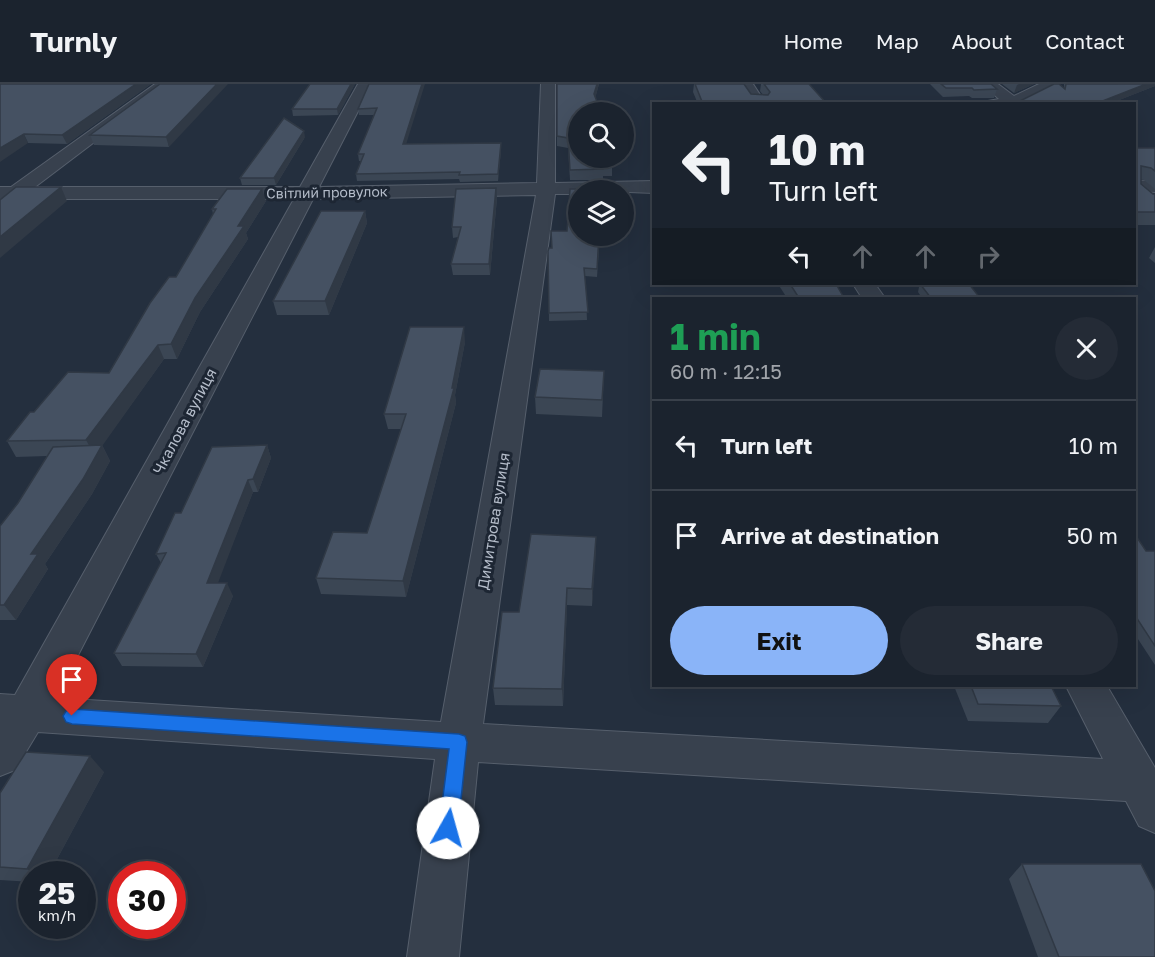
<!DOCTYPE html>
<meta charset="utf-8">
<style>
:root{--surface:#1b232e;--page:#242b36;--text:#f1f3f6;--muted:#a0a4aa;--line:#39404a;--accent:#8ab4f8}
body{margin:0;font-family:"Golos Text",sans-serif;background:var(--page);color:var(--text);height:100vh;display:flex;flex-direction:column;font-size:22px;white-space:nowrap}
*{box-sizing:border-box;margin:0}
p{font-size:20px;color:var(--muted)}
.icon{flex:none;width:33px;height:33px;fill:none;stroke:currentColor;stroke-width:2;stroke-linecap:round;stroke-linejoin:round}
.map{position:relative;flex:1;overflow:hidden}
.drawer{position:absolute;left:652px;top:213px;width:484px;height:390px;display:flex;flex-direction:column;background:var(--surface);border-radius:0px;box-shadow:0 6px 24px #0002,0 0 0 2px var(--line)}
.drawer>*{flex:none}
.hud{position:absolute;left:652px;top:18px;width:484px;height:183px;border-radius:0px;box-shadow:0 6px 24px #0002,0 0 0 2px var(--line);background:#1b232e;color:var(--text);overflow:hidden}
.buttons{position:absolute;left:568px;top:18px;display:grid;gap:12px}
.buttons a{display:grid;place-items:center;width:66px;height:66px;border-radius:50%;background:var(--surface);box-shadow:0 6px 24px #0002,0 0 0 2px var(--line);font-size:30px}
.speed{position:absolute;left:18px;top:777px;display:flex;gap:12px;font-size:30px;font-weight:700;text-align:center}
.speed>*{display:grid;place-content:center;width:78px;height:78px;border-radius:50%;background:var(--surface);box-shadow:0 6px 24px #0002,0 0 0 2px var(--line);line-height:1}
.speed small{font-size:15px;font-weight:400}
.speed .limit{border:9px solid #d22;background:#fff;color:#111}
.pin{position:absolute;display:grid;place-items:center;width:51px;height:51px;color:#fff;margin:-62px -26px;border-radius:50% 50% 50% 0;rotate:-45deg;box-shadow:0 0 6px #0007}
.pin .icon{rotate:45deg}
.me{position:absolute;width:66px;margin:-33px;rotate:7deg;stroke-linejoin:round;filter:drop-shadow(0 0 4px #0008)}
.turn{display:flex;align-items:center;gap:21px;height:126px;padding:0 18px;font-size:27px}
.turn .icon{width:78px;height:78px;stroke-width:2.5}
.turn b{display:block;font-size:42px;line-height:51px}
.lanes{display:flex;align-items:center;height:57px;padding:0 18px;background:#0003;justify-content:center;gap:30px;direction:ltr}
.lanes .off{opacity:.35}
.round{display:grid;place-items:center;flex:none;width:63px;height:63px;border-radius:32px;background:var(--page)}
.summary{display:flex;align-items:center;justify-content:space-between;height:102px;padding:0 18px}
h1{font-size:36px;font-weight:700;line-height:45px;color:#1e9e55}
.primary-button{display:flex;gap:12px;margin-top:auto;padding:12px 18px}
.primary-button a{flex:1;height:69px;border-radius:36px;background:var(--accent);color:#111;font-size:24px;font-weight:700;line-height:69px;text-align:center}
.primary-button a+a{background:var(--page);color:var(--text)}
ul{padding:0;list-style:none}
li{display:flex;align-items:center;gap:18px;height:90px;padding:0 18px;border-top:2px solid var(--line)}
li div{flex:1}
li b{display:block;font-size:22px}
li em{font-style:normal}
header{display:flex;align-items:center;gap:36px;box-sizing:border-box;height:84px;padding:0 30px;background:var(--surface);border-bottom:2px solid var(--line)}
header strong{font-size:28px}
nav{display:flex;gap:33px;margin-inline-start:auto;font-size:21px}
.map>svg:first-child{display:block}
</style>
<header>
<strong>Turnly</strong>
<nav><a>Home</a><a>Map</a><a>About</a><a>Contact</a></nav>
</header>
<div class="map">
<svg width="1155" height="873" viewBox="0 0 1155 873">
<rect width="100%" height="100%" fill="#242f3e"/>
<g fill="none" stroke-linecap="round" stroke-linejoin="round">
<defs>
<g id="minor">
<path d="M155,0H171L35,103H300L358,0H372L319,103L537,99L541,0H555V99L654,97V109L579,106V110H555L483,640L1103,675L1066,602H1107L1155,684V749L1139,742L1126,717L478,678L459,873H407L435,675L38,648L15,686L0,692V610L15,611L294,115H20L11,118L0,115V103H11ZM536,111L441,638L56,614L313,115Z"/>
<polygon points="739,0 753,0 766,20 751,20"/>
<polygon points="982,0 998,0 1014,12 1039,0 1058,0 1022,20 986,20 988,17 999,15"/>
<polygon points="1155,96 1155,108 1136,107 1136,97"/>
<polygon points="853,200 875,200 885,214 862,214"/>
</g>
</defs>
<use href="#minor" stroke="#565f6c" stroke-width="2"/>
<use href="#minor" fill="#38414e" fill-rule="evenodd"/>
</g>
<g fill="#3b4654">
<polygon points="0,0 151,0 67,60 28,59"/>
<polygon points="160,0 169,63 94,61 90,51"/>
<polygon points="355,0 338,31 293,32 292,25"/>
<polygon points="369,0 406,60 501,66 498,97 460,98 459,95 357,97 356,90 361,77 359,77 358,70 374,31 359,31 358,25"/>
<polygon points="557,0 599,0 595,14 612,82 612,92 603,92 603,96 570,96 568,64 557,62"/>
<polygon points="694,0 744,0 751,10 763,11 760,7 761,0 809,0 827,20 698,20 693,8"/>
<polygon points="930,0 991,0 997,5 994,14 972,14 969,12 943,13"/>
<polygon points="1002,0 1034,0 1014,9"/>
<polygon points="1064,0 1155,0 1155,2 1109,20 1021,20 1022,16 1064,4"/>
<polygon points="305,53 276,101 242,101 240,94"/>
<polygon points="1136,64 1155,64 1155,105 1144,96 1141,95 1141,100 1153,110 1155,110 1155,141 1136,141"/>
<polygon points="496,104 497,114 490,191 453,191 451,180 458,153 453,154 452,143"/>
<polygon points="266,117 246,149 248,155 200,228 177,275 164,275 102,361 110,377 92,410 45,480 48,485 16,536 0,536 0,442 18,419 47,372 16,373 7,357 34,328 109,289 176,193 213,130 212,125"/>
<polygon points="365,127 367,139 329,231 277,231 273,217"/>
<polygon points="567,147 600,152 597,193 585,192 587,236 549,237 548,167"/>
<polygon points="1155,163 1155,179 1149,174"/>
<polygon points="778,200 836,200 844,214 787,214"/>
<polygon points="917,200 969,200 980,214 922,214 918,208 919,203"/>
<polygon points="465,258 455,311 456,319 406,513 321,510 316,494 367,449 401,345 388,345 384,330"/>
<polygon points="604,287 602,333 536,330 535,313"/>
<polygon points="267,361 271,374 258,408 253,408 217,499 233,512 203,583 122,582 114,569 161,479 156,470 181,429"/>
<polygon points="1136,452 1146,467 1155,467 1155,581 1136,552"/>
<polygon points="596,453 592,522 567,521 563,622 495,621 493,604"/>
<polygon points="954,602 1051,602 1061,622 1048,639 968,637"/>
<polygon points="104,688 49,790 32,790 32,798 0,796 0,709"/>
<polygon points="1022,780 1155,873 1038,873 1009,795"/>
</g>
<g fill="#303945">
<polygon points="136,0 151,0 67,60 62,51"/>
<polygon points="217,0 228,0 169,63 166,53"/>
<polygon points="351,0 355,0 338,31 337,25"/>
<polygon points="422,0 425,0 404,67 403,60"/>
<polygon points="597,0 599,0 594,19 594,10"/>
<polygon points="1019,0 1034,0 1014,9 1017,1"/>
<polygon points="1146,0 1155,0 1155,2 1109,20 1095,20"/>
<polygon points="304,47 305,53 276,101 274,94"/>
<polygon points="24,50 28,59 0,78 0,64"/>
<polygon points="501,59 501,66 498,97 498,90"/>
<polygon points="61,103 67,117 0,174 0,153"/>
<polygon points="496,104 497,114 490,191 489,180"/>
<polygon points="262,105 266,117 246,149 248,155 200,228 177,275 171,260 195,214 238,142"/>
<polygon points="365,127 367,139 329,231 325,217"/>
<polygon points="464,243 465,258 455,311 456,319 406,513 403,497 452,304"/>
<polygon points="158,261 164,275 95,372 86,356"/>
<polygon points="102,361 110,377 92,410 45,480 48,485 16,536 4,521 31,470"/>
<polygon points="267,361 271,374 258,408 253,395"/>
<polygon points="248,396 253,408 213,512 207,499"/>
<polygon points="596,453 596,470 592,522 592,505"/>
<polygon points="227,499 233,512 203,583 196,570"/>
<polygon points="567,504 567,521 563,622 562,605"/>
<polygon points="90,672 104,688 49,790 34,790 27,785"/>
</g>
<g fill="#455162" stroke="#303945" stroke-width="1.5">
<polygon points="0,0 136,0 62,51 24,50 0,64"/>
<polygon points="160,0 217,0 166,53 90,51"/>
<polygon points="310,0 351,0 337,25 292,25"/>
<polygon points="369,0 422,0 403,60 501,59 498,90 459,91 460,88 356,90 364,70 358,70 377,24 358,25"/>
<polygon points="557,0 597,0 594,10 601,28 579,28 579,74 611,74 612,82 604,82 603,85 570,86 568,54 557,52"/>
<polygon points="695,0 744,0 751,10 768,11 770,8 764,0 809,0 827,20 703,20"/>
<polygon points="941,0 991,0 997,5 974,6 972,4 946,4"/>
<polygon points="1054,0 1059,0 1065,5 1066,0 1146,0 1095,20 1033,20 1022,16"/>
<polygon points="284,34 304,47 274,94 240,94"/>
<polygon points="1136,64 1155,64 1155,87 1151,84 1141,82 1141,100 1153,110 1155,110 1155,128 1136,128"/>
<polygon points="581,101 602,102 602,106 579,106 579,152 599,152 597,185 584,184 588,228 549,229 548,167 549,164 552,164 551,147 567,147 570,105 579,105"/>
<polygon points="16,103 61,103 0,153 0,116"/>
<polygon points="496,104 489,180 451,180 461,143 452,143 456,105"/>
<polygon points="227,105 262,105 238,142 244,142 195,214 171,260 158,261 86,356 7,357 30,328 34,328 68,288 109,289 150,219 169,193 176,193 216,125 212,125"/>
<polygon points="321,127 365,127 325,217 273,217"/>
<polygon points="790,200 836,200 844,214 799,214"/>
<polygon points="920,200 969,200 980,214 931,214"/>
<polygon points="410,243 464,243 452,304 454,304 403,497 316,494 333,448 367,449 406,330 384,330"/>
<polygon points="540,285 604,287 602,316 535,313"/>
<polygon points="102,361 83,395 31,470 38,470 4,521 0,521 0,442 18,419 53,363"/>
<polygon points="267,361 253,395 248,396 207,499 227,499 196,570 114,569 166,469 156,470 175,429 181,429 212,363"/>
<polygon points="531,450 596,453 592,505 567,504 562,605 493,604 502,528 519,528"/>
<polygon points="1136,452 1146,467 1155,467 1155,562 1136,533"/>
<polygon points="971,602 1051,602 1061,622 978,620"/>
<polygon points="26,668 90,672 27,785 0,783 0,709"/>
<polygon points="1022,780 1141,780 1155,807 1155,873 1059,873"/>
</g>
<polygon fill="#1a73e8" stroke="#114b97" stroke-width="1.5" points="72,625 459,650 465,652 467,658 458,744 455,751 448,753 441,751 439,744 449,665 72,640 66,638 63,632 66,627"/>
<g text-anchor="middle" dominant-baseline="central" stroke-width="6" stroke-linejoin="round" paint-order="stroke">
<g font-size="14" fill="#b4bcc9" stroke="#1d2633">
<text transform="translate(327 108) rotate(-1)">Світлий провулок</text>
</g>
<g font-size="15" fill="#b4bcc9" stroke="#1d2633">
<text transform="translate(184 337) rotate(-62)">Чкалова вулиця</text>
<text transform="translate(493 437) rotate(-81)">Димитрова вулиця</text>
</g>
</g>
</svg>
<div class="buttons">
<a><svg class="icon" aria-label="search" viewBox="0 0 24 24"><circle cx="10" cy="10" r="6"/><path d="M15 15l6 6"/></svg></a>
<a><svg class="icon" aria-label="layers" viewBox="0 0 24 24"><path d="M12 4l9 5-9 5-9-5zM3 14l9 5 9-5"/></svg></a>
</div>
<div class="speed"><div>25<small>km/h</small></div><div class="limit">30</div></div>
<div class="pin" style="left:72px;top:632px;background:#d93025"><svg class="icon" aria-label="arrive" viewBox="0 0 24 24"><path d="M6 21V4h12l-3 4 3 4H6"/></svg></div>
<svg class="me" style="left:448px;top:744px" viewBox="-20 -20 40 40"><circle r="19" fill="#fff"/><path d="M0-13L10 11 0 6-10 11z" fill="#1a73e8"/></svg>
<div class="hud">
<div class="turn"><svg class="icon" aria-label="left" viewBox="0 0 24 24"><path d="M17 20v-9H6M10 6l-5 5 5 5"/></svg><div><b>10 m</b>Turn left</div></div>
<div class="lanes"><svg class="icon" aria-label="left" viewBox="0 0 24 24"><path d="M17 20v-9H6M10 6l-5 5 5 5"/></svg><svg class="icon off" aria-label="ahead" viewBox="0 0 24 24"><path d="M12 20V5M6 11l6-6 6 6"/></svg><svg class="icon off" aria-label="ahead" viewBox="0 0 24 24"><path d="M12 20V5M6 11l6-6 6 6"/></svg><svg class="icon off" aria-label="right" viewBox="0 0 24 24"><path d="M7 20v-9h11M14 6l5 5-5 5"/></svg></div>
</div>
<section class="drawer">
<div class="summary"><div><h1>1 min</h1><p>60 m · 12:15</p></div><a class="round"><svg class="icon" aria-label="close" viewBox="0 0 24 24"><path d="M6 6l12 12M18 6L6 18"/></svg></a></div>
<ul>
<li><svg class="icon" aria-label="left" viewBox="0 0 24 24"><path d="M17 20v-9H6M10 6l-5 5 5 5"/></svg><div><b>Turn left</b></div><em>10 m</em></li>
<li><svg class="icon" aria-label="arrive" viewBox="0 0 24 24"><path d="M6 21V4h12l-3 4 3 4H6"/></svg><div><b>Arrive at destination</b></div><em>50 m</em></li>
</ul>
<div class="primary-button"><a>Exit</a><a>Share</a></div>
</section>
</div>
